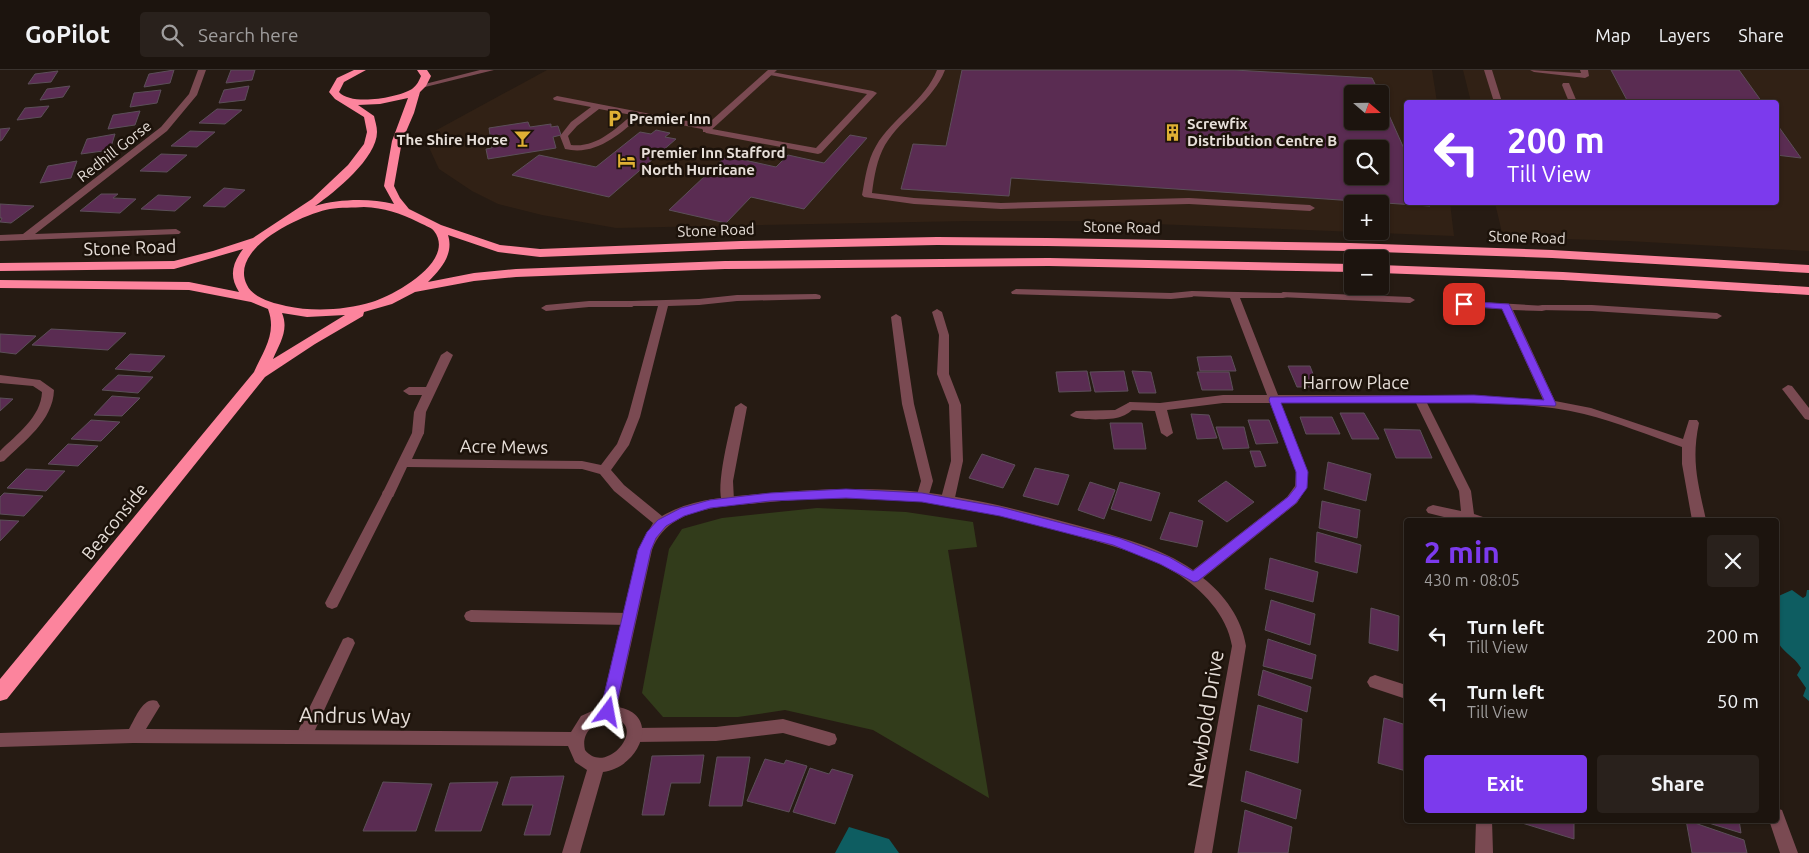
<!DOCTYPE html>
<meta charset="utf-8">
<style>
:root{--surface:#1c140e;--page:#29211c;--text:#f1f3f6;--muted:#a09e9e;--line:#3a332e;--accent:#7c3aed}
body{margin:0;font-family:Ubuntu,sans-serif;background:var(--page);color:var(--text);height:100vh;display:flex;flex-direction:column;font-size:19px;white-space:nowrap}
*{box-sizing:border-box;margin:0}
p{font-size:16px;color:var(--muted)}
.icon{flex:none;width:28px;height:28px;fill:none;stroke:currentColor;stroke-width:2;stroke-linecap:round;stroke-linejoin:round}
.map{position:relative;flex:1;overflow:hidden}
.drawer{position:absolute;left:1404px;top:448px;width:375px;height:305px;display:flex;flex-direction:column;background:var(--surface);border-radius:5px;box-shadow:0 1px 4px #0004,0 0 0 1px var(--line)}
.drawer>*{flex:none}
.guide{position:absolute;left:1404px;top:30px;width:375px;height:105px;border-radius:5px;box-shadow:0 1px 4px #0004,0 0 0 1px var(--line);background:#7c3aed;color:#fff;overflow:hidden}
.needle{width:32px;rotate:110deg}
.tools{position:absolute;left:1344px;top:15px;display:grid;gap:10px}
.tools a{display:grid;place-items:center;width:45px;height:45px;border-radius:5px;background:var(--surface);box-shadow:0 1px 4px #0004,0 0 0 1px var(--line);font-size:25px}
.pin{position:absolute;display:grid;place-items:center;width:42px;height:42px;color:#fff;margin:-21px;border-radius:10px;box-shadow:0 2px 8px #0006}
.me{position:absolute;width:55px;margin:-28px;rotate:13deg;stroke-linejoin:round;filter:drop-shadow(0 0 4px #0008)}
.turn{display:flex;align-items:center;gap:18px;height:105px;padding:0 20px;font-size:22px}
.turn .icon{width:65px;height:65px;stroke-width:2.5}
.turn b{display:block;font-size:35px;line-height:42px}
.round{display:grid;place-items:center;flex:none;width:52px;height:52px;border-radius:5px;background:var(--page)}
.headline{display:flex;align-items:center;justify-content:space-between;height:85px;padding:0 20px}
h1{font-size:30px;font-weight:700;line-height:38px;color:var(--accent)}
.primary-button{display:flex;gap:10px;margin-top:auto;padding:10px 20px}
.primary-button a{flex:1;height:58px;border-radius:5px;background:var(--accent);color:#fff;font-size:20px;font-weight:700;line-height:58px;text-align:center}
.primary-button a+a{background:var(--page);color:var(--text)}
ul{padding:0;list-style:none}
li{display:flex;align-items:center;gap:15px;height:65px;padding:0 20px}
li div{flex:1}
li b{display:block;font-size:19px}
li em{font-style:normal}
header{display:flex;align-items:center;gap:30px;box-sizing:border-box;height:70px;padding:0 25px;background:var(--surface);border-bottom:1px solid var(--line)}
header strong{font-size:24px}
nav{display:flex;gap:28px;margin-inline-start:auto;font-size:18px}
.search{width:350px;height:45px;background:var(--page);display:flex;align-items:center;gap:12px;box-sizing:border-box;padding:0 18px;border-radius:5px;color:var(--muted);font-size:19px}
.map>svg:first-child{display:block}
</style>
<header>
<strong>GoPilot</strong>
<div class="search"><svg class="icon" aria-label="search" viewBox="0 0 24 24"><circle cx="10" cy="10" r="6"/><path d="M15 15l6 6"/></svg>Search here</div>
<nav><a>Map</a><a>Layers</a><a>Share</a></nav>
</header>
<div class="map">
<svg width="1809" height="783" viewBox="0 0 1809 783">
<rect width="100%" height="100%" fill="#261b13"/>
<g fill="#312115" fill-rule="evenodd">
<path d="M547,0H1432L1437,32H1406V132L1450,133L1454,166L1081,151H968L616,158L542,145L498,134L472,121L439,99L426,71L433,62ZM1352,24H1380V51H1352ZM1352,79H1380V106H1352ZM1352,134H1380V161H1352Z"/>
<polygon points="1463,0 1809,0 1809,181 1628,171 1503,167 1495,133 1776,132 1776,32 1471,32"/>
</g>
<polygon fill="#323c1b" points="817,438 906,442 973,452 977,477 948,480 989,728 873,660 785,640 738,647 663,647 642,623 669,479 682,459 722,448"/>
<g fill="#0e5d61">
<path d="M1792,520L1803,528L1806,526L1807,520H1809V631L1803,626L1806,618L1797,605L1801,598C1796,589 1789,586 1782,578C1772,568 1776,541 1776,527Z"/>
<polygon points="849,757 889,769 899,783 835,783"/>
</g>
<g fill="#5a2c52" stroke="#5c4f59" fill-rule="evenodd">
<polygon points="174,0 170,13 144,17 149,4"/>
<polygon points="231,0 255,0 252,10 226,13"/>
<path d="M962,0H1234L1372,8L1380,24H1352V51H1380V25L1406,83V132H1428L1430,136L1011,108L1009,126L901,119L913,74L946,76ZM1352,79H1380V106H1352Z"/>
<polygon points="1611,0 1739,0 1762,32 1628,32"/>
<polygon points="58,1 51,12 28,14 35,4"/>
<polygon points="70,16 63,27 40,30 47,19"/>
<polygon points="249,16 245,30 219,33 224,20"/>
<polygon points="161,20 157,33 130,37 134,23"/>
<polygon points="49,36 41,47 17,50 25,38"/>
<polygon points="217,39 242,40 225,54 199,53"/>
<polygon points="140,41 135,55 108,59 113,45"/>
<polygon points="528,52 530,57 551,54 551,57 558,56 561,65 553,67 556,78 488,89 486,79 492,78 489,58"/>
<polygon points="1776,53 1801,88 1776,85"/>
<polygon points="10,58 2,70 0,71 0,59"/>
<polygon points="656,60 670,63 665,67 676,69 609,127 512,105 539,85 596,97 640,62 651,64"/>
<polygon points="190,61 215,62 197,77 171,76"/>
<polygon points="115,64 110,80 81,84 87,69"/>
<polygon points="850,65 867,68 804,139 751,127 726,153 669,140 726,86 776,97 788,85 824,93"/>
<polygon points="161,84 187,85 167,102 140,101"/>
<polygon points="77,91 71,108 40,113 48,96"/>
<polygon points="224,118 245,120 225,137 203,136"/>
<polygon points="101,124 118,124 113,128 136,129 120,143 80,141"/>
<polygon points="158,125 191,127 175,141 141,139"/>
<polygon points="0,134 34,136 11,153 0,152 2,148 0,148"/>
<polygon points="51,259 126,263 108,280 32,275"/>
<polygon points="0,264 36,266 16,284 0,282"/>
<polygon points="130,284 165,286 150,302 115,299"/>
<polygon points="1231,286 1236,301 1200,301 1197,287"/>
<polygon points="1288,296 1310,296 1318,317 1297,317"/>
<polygon points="1087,301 1091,321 1059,322 1056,302"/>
<polygon points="1124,301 1128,321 1095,322 1090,302"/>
<polygon points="1132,301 1151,302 1156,323 1139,323"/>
<polygon points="1197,302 1229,302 1233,320 1202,320"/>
<polygon points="118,305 153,307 138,323 102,320"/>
<polygon points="112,326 140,328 122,346 94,345"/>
<polygon points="0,328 13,329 0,341"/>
<polygon points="1340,343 1364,343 1379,369 1352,369"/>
<polygon points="1191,344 1209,345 1217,368 1197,369"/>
<polygon points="1300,347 1332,347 1340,364 1306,364"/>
<polygon points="91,350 120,352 101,371 71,369"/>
<polygon points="1248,350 1269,350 1278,373 1256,374"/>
<polygon points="1110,353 1142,353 1146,379 1114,379"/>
<polygon points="1216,357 1244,357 1249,378 1223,379"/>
<polygon points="1384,359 1420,360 1432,388 1396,388"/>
<polygon points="68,374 98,376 78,396 48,394"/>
<polygon points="1250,381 1260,381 1266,396 1255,397"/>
<polygon points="982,384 1015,395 1003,418 969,408"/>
<polygon points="1328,392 1371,404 1366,431 1324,419"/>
<polygon points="1035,398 1069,405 1058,435 1023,426"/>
<polygon points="26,399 65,401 46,421 7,418"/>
<polygon points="1226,411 1254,432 1227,452 1198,431"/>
<polygon points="1090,412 1115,420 1104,449 1078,440"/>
<polygon points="1120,412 1160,423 1151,451 1111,439"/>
<polygon points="4,423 43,426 24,446 0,444 0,427"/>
<polygon points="1322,431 1360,440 1357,468 1319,458"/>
<polygon points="1170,442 1203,451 1197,477 1160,469"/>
<polygon points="0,450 19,451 0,471"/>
<polygon points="1317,462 1361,475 1357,503 1315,492"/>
<polygon points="1270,488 1318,502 1313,532 1265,519"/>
<polygon points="1271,530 1315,544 1310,575 1265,560"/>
<polygon points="1371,538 1399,546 1398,581 1369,573"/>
<polygon points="1268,569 1316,585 1312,609 1263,596"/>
<polygon points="1263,600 1311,617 1307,642 1258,625"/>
<polygon points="1258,635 1302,649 1298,693 1250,680"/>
<polygon points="1384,648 1406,655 1406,701 1378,693"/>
<polygon points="704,685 700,713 671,713 664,745 642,745 652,686"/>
<polygon points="717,687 750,687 742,736 709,736"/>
<polygon points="765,689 784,694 786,690 807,696 789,742 747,731"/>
<polygon points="810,698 829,704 832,699 853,705 835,754 793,742"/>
<polygon points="1246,701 1301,720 1296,749 1241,731"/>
<polygon points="564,706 550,765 524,765 533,735 502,735 511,707"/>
<polygon points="383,712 432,714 416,761 363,761"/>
<polygon points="498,712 481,761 435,761 450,713"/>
<polygon points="1245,740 1292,757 1288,783 1238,783"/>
<polygon points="1522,750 1574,750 1574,769 1522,753"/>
<polygon points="1686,750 1744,770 1747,783 1692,783"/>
<polygon points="1699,750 1739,750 1741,763"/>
</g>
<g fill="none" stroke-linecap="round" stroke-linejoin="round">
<g fill="#7a4a52" fill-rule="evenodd">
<path d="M937,0H945C933,31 902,47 885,75C877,89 874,107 872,123L914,128L1001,133L1189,128L1310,135L1315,138L1310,141L1189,134L1001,139L914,134L864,127L862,125C865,109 867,91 876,76C892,48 925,31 937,0Z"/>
<polygon points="1530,0 1581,3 1580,0 1588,0 1589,6 1585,8 1534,2"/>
<path d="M767,1L873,21L877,23L821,83L818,84L706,63L702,59L640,47C618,65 596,86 565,79L560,66L571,52L591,37L554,30L553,28L557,26L708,55L712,59L816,78L867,24L770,5L766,3ZM599,39L632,45C614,60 596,78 571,75L568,66L577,56Z"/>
<polygon points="1563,13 1569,13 1577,32 1569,32 1562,15"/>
<polygon points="1016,219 1171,223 1192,221 1197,224 1192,227 1171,229 1012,224 1011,222"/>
<polygon points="1283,222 1410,227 1415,230 1410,233 1279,227 1278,225"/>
<polygon points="816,224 820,225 821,227 820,229 737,231 699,235 694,232 699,229 737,225"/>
<polygon points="589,231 632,231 637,234 632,237 589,237 546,241 541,238 546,235"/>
<polygon points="1542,235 1592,235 1717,243 1722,246 1717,249 1592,241 1538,240 1537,238 1538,236"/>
<polygon points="937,239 942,242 949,265 949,304 961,335 963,391 954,432 952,435 942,435 940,432 951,391 949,335 937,304 939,265 932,242"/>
<polygon points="896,244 901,247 914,334 933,411 927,431 917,431 916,428 921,411 902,334 891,247"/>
<polygon points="447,281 453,285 426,342 424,363 422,366 414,366 412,363 414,342 422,325 409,325 403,321 409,317 426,317 441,285"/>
<polygon points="1788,315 1792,316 1809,338 1809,350 1805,349 1782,319"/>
<path d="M1130,332L1136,336C1132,341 1126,345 1120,347C1112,350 1075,351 1070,345L1076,341L1115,340Z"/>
<path d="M741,333L747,337L733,411L734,431L733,434H723C714,418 731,357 735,337Z"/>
<polygon points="388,419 393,421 394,424 337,537 332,539 327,537 325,533 327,529 382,424 383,421"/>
<polygon points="471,540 629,543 634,545 636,549 634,553 629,555 471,552 466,550 464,546 466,542"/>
<polygon points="348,567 353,569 355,573 310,671 304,673 298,671 296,666 298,661 343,569"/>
<polygon points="1375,605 1406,615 1406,629 1370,617 1367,612 1370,607"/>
<polygon points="783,649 829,662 835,664 837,669 835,674 829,676 783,663 716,671 635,672 629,670 627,665 629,660 635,658 716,657"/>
<polygon points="1776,738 1782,740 1798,783 1780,783 1769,750 1776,750"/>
</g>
<g fill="#7a4a52" fill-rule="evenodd">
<polygon points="198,0 206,0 197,25 167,61 35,164 176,159 181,162 179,164 0,171 0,165 23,164 161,57 189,24"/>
<polygon points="480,0 494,0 421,18 417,16"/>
<polygon points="768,0 777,0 709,62 703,62 703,58"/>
<polygon points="1484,0 1492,0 1502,32 1494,32"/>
<path d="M1192,221L1287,223L1288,225L1287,227L1283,228H1240L1278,325H1474L1543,330L1502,239L1463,237L1458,234L1463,231L1546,236L1547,238L1546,240L1542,241L1513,240L1555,331L1591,338L1683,369L1689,350H1697L1699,353C1691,391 1698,413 1706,450H1692L1682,394V377C1650,366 1617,352 1584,344C1533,332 1479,333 1427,333L1471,421L1474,444L1483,447L1485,450H1456L1428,443L1426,440L1428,437L1433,435L1461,441L1459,421L1416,333H1281L1308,402L1307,417L1297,433L1203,508C1224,524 1242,549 1246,576L1212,783H1194L1232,576C1227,545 1202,519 1176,503C1143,483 1106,474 1070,464C1021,450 972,438 922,432C868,426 813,428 759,433C720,437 668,437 652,480L617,637C663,644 639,698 603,702L580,783H562L587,700L575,692L568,676L133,673L0,677V663L129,659C135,649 143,626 157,631L160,636L146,659L571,662L581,646L601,637L638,480L653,453L614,421L600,404L582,399L407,397L393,427H383L382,424L412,363L418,359L424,363L412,389L582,391L601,395L617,374L628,347L658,236H628L627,234L632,231L699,229L704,232L699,235L668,236L640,347L629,375L611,400L624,415L662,446C691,429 725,427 758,424C812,419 867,417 921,422C975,428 1028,442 1080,456C1119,467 1160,477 1193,500L1287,427L1295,416L1296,402L1270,333H1223L1167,340L1173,363L1167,367L1161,363L1155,341L1130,340L1124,336L1130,332L1160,333L1223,325H1267L1230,228L1188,226L1187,224ZM608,649C612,649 617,650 620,651C642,662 605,705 585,680C581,663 593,653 608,649Z"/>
<path d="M0,305L40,310L54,320C53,351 24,371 4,391L0,392V381C17,364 41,347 42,322L33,316L0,313Z"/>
<polygon points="1476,750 1492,750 1493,783 1475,783"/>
</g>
<g fill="#fc849d" fill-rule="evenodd">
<path d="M354,0H366L344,12L339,22C351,36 397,28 412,19C417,15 419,11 421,6L417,0H427L431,6L426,16L420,22L414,43L402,71L394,116L400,128L409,139L441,155L500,175L540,179L741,171L937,167L1047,168L1350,173L1552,180L1809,195V203L1552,188L1350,181L1047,176L937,175L741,179L540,187L498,182L448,165C454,184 441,199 428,212L474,203L516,199L725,191L1049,188L1352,194V202L1049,196L725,199L516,207L474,211L415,222L392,234L364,242L363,246L315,274L265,307L7,629L0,631V609L254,302C264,280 277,263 268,239L251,232L189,220L0,218V210L189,212L239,222C229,206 232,194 243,179L174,199L0,201V193L174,191L213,181L253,168L312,129L348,95L364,74L367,62L364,47L335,29L329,22L337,8ZM408,28L392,71L384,116L394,134C369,128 339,129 315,136C335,122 377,88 377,62C377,56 375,51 374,46L358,35L380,34ZM364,137C384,138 400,143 418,152C423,155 431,157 434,161C457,191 393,226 372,232C345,240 314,242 286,236C273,233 253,228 247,215C228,178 303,144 330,139C341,137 353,138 364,137ZM282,243L307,247L345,245L273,289C280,273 289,260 282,243Z"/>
<polygon points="1380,195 1563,202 1809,217 1809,225 1563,210 1380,203"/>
</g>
</g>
<polygon fill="#7c3aed" stroke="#51269a" points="1460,231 1509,234 1556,334 1555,336 1474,333 1281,333 1308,402 1307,418 1296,433 1198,511 1194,512 1160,494 1113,475 1000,446 922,432 846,428 770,431 710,438 684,446 666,456 656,468 651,480 615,642 613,646 608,648 602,646 600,642 638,480 647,462 658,450 681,438 710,430 770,423 846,419 922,423 1000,437 1119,468 1169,487 1193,501 1288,427 1296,417 1296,402 1269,330 1270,327 1474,325 1544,330 1502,239 1464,236 1460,236"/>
<defs>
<symbol id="parking-bare" viewBox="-9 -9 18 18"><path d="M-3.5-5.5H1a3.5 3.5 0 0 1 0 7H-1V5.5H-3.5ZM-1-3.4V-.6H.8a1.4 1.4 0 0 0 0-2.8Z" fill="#dfb034" stroke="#1c120a" stroke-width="2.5" paint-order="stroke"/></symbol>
<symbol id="building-bare" viewBox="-9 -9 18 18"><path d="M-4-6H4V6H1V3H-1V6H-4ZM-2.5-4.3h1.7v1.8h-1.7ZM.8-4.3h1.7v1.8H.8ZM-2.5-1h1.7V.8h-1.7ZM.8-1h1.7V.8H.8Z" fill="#dfb034" stroke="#1c120a" stroke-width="2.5" paint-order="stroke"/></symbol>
<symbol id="bar-bare" viewBox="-9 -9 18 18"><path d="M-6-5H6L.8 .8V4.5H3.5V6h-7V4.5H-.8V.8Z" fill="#dfb034" stroke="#1c120a" stroke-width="2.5" paint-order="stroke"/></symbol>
<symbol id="hotel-bare" viewBox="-9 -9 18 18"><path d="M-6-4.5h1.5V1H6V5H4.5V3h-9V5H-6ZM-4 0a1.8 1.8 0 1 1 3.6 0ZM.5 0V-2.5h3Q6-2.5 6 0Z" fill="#dfb034" stroke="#1c120a" stroke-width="2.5" paint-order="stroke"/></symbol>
</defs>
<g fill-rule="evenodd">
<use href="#parking-bare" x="602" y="36" width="25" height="25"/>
<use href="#building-bare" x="1160" y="50" width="25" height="25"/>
<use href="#bar-bare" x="510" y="56" width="25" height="25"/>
<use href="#hotel-bare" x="614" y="78" width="25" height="25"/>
</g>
<g text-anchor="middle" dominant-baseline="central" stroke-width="5" stroke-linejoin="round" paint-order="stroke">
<g font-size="15" font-weight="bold" fill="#e6ded8" stroke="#1c120a" text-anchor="start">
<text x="629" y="48">Premier Inn</text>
<text x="1187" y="53">Screwfix<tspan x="1187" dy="17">Distribution Centre B</tspan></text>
<text x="508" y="69" text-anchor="end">The Shire Horse</text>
<text x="641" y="82">Premier Inn Stafford<tspan x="641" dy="17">North Hurricane</tspan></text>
</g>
<g font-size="15" fill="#e6ded8" stroke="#1c120a">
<text transform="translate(114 81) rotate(-38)">Redhill Gorse</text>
<text transform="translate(1122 157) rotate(1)">Stone Road</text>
<text transform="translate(716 160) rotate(-2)">Stone Road</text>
<text transform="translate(1527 167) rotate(2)">Stone Road</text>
</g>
<g font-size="18" fill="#e6ded8" stroke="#1c120a">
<text transform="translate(130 177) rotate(-2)">Stone Road</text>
<text x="1356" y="312">Harrow Place</text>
<text transform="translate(504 376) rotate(1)">Acre Mews</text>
<text transform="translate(114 451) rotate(-51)">Beaconside</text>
</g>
<g font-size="21" fill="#e6ded8" stroke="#1c120a">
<text transform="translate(355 645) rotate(1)">Andrus Way</text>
<text transform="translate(1205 649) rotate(-81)">Newbold Drive</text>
</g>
</g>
</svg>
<div class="tools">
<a><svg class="needle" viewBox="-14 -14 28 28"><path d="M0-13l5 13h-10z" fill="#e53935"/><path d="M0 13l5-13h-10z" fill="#a09e9e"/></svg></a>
<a><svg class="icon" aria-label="search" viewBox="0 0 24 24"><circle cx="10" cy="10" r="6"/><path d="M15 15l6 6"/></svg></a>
<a>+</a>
<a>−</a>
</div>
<div class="pin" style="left:1464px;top:234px;background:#d93025"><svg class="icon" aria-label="arrive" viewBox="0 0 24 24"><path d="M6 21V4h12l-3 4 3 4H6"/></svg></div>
<svg class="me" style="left:608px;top:642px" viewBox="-20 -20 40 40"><path d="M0-17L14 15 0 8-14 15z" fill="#7c3aed" stroke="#fff" stroke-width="4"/></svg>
<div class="guide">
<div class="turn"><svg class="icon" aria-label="left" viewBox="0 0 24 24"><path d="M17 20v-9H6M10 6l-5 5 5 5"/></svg><div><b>200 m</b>Till View</div></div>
</div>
<section class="drawer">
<div class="headline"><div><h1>2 min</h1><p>430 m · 08:05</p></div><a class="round"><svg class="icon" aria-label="close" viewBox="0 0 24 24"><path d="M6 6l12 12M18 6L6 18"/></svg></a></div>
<ul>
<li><svg class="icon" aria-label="left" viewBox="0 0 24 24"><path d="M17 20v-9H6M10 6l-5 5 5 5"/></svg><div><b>Turn left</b><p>Till View</p></div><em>200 m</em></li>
<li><svg class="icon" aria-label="left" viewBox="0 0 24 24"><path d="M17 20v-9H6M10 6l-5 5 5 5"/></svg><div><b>Turn left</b><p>Till View</p></div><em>50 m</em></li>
</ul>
<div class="primary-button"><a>Exit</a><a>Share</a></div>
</section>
</div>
